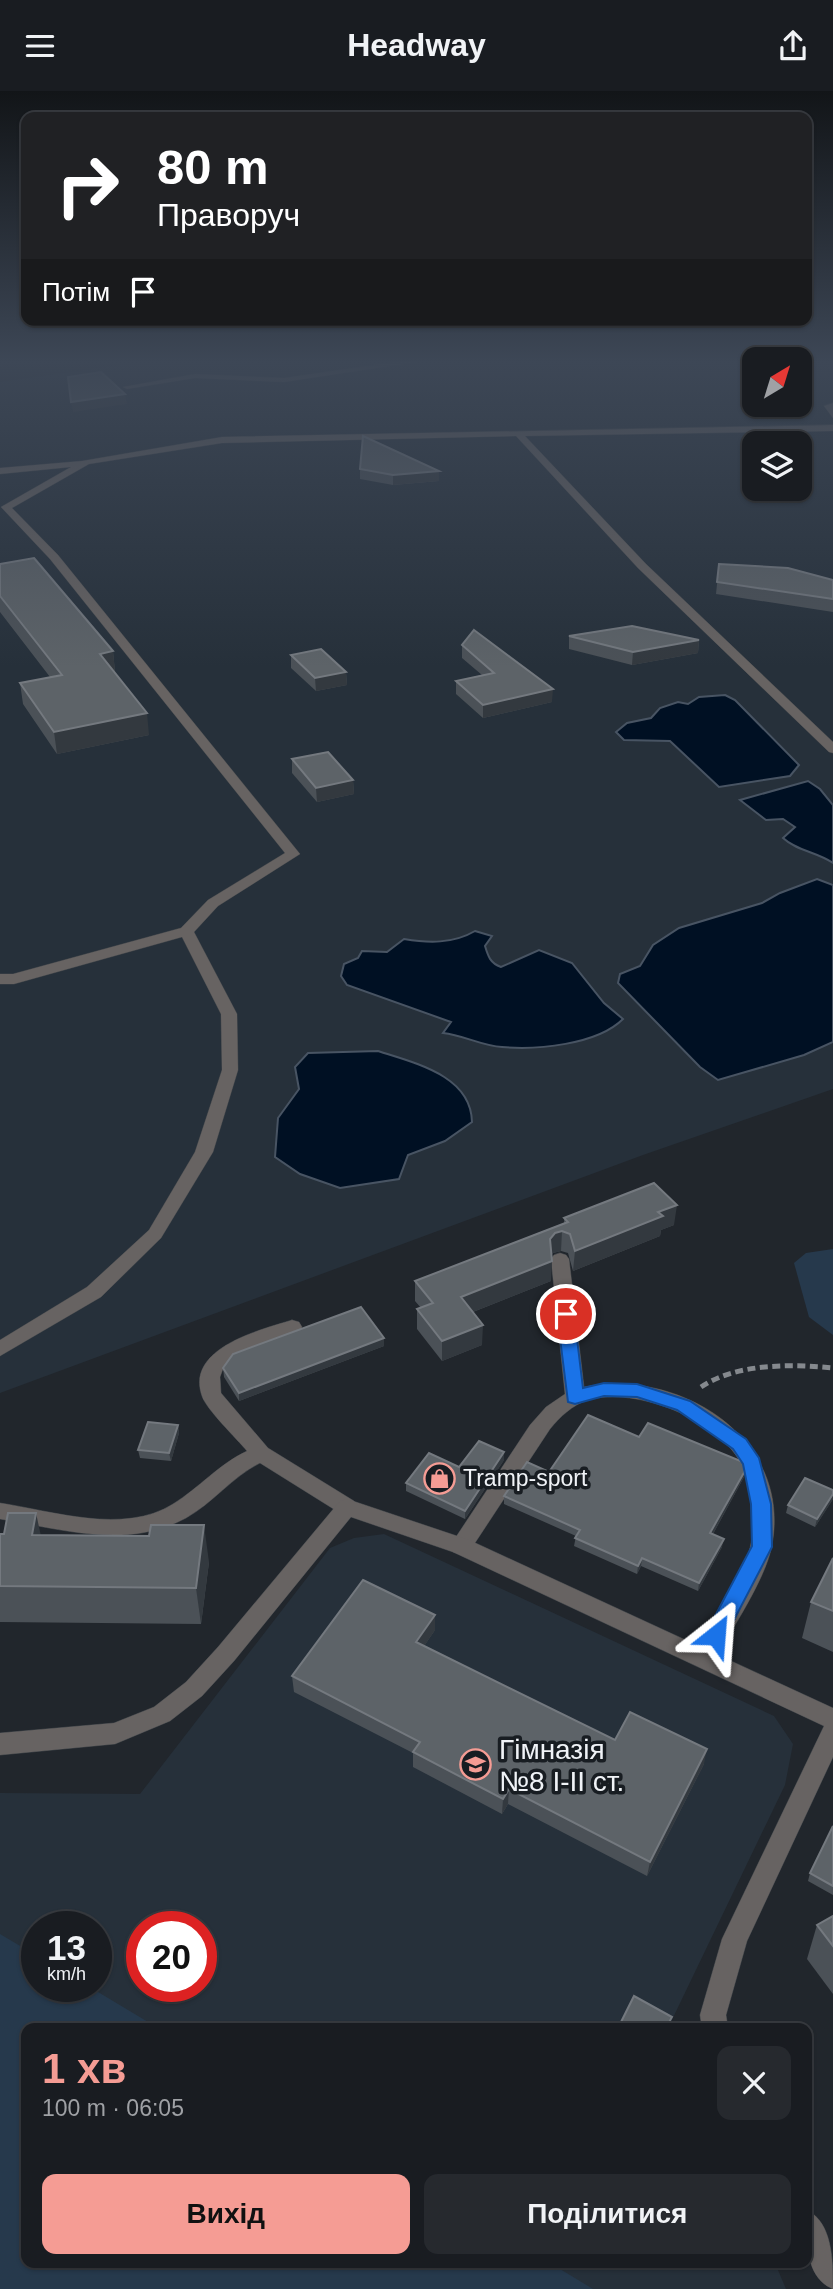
<!DOCTYPE html>
<html lang="uk">
<meta charset="utf-8">
<style>
:root{--surface:#191c21;--page:#26292e;--text:#f1f3f6;--muted:#9fa1a5;--line:#373a3f;--accent:#f59c94}
body{margin:0;font-family:Helvetica,sans-serif;background:var(--page);color:var(--text);height:100vh;display:flex;flex-direction:column;font-size:26px;white-space:nowrap}
*{box-sizing:border-box;margin:0}
p{font-size:23px;color:var(--muted)}
.icon{flex:none;width:38px;height:38px;fill:none;stroke:currentColor;stroke-width:2;stroke-linecap:round;stroke-linejoin:round}
.map{position:relative;flex:1;overflow:hidden}
.drawer{position:absolute;left:21px;top:1932px;width:791px;height:245px;display:flex;flex-direction:column;background:var(--surface);border-radius:14px;box-shadow:0 2px 5px #0004,0 0 0 2px var(--line)}
.drawer>*{flex:none}
.hud{position:absolute;left:21px;top:21px;width:791px;height:214px;border-radius:14px;box-shadow:0 2px 5px #0004,0 0 0 2px var(--line);background:#202124;color:#fff;overflow:hidden}
.needle{width:46px;rotate:38deg}
.fabs{position:absolute;left:742px;top:256px;display:grid;gap:14px}
.fabs a{display:grid;place-items:center;width:70px;height:70px;border-radius:14px;background:var(--surface);box-shadow:0 2px 5px #0004,0 0 0 2px var(--line);font-size:35px}
.speed{position:absolute;left:21px;top:1820px;display:flex;gap:14px;font-size:35px;font-weight:700;text-align:center}
.speed>*{display:grid;place-content:center;width:91px;height:91px;border-radius:50%;background:var(--surface);box-shadow:0 2px 5px #0004,0 0 0 2px var(--line);line-height:1}
.speed small{font-size:18px;font-weight:400}
.speed .limit{border:10px solid #d22;background:#fff;color:#111}
.pin{position:absolute;display:grid;place-items:center;width:60px;height:60px;color:#fff;margin:-30px;border:4px solid #fff;border-radius:50%;box-shadow:0 2px 7px #0007}
.me{position:absolute;width:77px;margin:-38px;rotate:28deg;stroke-linejoin:round;filter:drop-shadow(0 0 5px #0008)}
.turn{display:flex;align-items:center;gap:24px;height:147px;padding:0 21px;font-size:32px}
.turn .icon{width:91px;height:91px;stroke-width:2.5}
.turn b{display:block;font-size:49px;line-height:60px}
.then{display:flex;align-items:center;height:66px;padding:0 21px;background:#0003;gap:14px;font-size:26px}
.round{display:grid;place-items:center;flex:none;width:74px;height:74px;border-radius:14px;background:var(--page)}
.head{display:flex;align-items:center;justify-content:space-between;height:119px;padding:0 21px}
h1{font-size:42px;font-weight:800;line-height:52px;color:var(--accent)}
.button{display:flex;gap:14px;margin-top:auto;padding:14px 21px}
.button a{flex:1;height:80px;border-radius:14px;background:var(--accent);color:#111;font-size:28px;font-weight:800;line-height:80px;text-align:center}
.button a+a{background:var(--page);color:var(--text)}
header{display:flex;justify-content:space-between;align-items:center;height:91px;padding:0 21px;background:var(--surface);font-size:32px;font-weight:800}
.map>svg:first-child{display:block}
</style>
<header><svg class="icon" aria-label="menu" viewBox="0 0 24 24"><path d="M4 6h16M4 12h16M4 18h16"/></svg>Headway<svg class="icon" aria-label="share" viewBox="0 0 24 24"><path d="M12 15V3M7 8l5-5 5 5M5 13v7h14v-7"/></svg></header>
<div class="map">
<svg width="833" height="2198" viewBox="0 0 833 2198">
<rect width="100%" height="100%" fill="#21262c"/>
<g fill="#26303a" fill-rule="evenodd">
<path d="M163,268H754V313H800V268H833V998L643,1064L0,1302V291ZM754,352H800V397H754Z"/>
<path d="M384,1443L774,1625L793,1653L785,1694L668,1937H26V2172H775L786,2198H0V1702L140,1703L330,1457L354,1447ZM37,1836H96V1895H37ZM142,1836H201V1895H142Z"/>
</g>
<g fill="#26394c">
<polygon points="833,1158 833,1244 809,1226 794,1172 806,1162"/>
<polygon points="0,1843 37,1865 37,1895 88,1895 158,1937 26,1937 26,2172 550,2172 593,2198 0,2198"/>
</g>
<g fill="#001023" stroke="#485463" stroke-width="2">
<polygon points="725,604 735,609 799,674 790,685 719,696 670,650 624,649 616,641 627,632 651,627 660,617 678,611 688,613 699,606"/>
<path d="M808,690L820,698L833,714V772C817,761 797,760 783,747L795,736L783,728L766,729L740,709Z"/>
<polygon points="817,788 833,794 833,951 804,964 718,989 700,976 618,892 620,883 640,875 653,854 679,837 762,812 780,802"/>
<path d="M475,840L492,845L485,855C488,865 490,872 501,876L539,859L572,872L604,912L623,928C597,954 536,959 502,956C482,955 463,944 443,942L451,931L347,894L341,885L344,873L358,867L362,860L387,861L404,848C428,852 453,853 475,840Z"/>
<path d="M378,960C414,972 471,984 472,1031L445,1050L408,1064L399,1088L340,1097L300,1083L275,1066L278,1027L299,998L295,976L308,962Z"/>
</g>
<g fill="none" stroke-linecap="round" stroke-linejoin="round">
<defs>
<g id="service">
<polygon points="415,268 436,268 284,291 195,287 127,298 123,296 195,283 284,287"/>
<polygon points="833,312 833,327 824,315"/>
<polygon points="833,334 833,340 525,345 646,473 833,651 833,662 829,661 638,477 516,345 222,352 89,373 12,417 58,464 300,763 218,815 194,841 237,923 238,979 213,1061 161,1147 101,1206 0,1265 0,1249 87,1196 149,1139 195,1061 222,979 221,923 182,846 14,893 0,893 0,883 13,883 181,837 208,809 285,762 50,468 1,416 71,376 0,383 0,377 82,370 222,346"/>
<path d="M560,1162L566,1164L569,1168L584,1296C678,1277 792,1346 772,1454C766,1488 730,1541 712,1573L704,1576L696,1573L693,1566L749,1461C756,1436 754,1399 743,1376C721,1329 636,1295 588,1309C572,1314 560,1326 550,1338L469,1461L461,1464L453,1461L450,1455L530,1334L546,1316L565,1303L551,1168L554,1164Z"/>
<path d="M292,1229L299,1231L302,1236L299,1241L237,1264L224,1275L220,1286L221,1302L268,1357L354,1410L358,1416L354,1422L347,1424L340,1422L260,1372C232,1386 213,1412 186,1427C128,1459 61,1438 0,1428V1412C53,1420 124,1444 173,1413C199,1397 219,1373 247,1360C237,1348 206,1318 202,1305C185,1257 260,1239 292,1229Z"/>
</g>
<g id="minor">
<polygon points="347,1408 469,1449 833,1617 833,1666 747,1850 726,1924 728,1937 702,1937 700,1924 722,1848 824,1635 453,1461 351,1426 234,1570 202,1605 170,1630 115,1653 0,1664 0,1642 114,1632 154,1616 186,1591 218,1556 340,1410"/>
<path d="M807,2119C833,2132 833,2171 833,2198C804,2186 806,2146 807,2119Z"/>
</g>
</defs>
<use href="#service" stroke="#3e4348" stroke-width="1"/>
<use href="#minor" stroke="#3e4348" stroke-width="1"/>
<path stroke="#85898e" stroke-width="5" stroke-dasharray="8 4.5" stroke-linecap="butt" d="M701,1296C737,1272 791,1273 833,1277"/>
<use href="#service" fill="#676362" fill-rule="evenodd"/>
<use href="#minor" fill="#676362" fill-rule="evenodd"/>
</g>
<g fill="#4b5157">
<polygon points="360,378 439,390 393,394 360,388"/>
<polygon points="0,473 113,560 115,581 114,581 149,644 57,663 23,613 20,592 50,586 0,521"/>
<polygon points="719,473 833,489 833,521 716,503"/>
<polygon points="569,545 699,549 698,562 632,574 569,558"/>
<polygon points="462,554 552,611 483,627 456,603 456,590 482,584 462,567"/>
<polygon points="291,564 346,581 347,594 316,600 291,577"/>
<polygon points="292,668 353,689 354,703 317,711 292,682"/>
<polygon points="564,1127 674,1134 661,1139 660,1145 573,1180 568,1162 561,1160 553,1162 551,1164 551,1190 473,1221 482,1254 442,1270 417,1238 417,1218 421,1217 415,1210 415,1190 564,1132"/>
<polygon points="384,1247 384,1255 239,1310 224,1286 223,1277"/>
<polygon points="178,1334 179,1342 171,1370 140,1367 138,1359"/>
<polygon points="639,1346 746,1378 744,1386 713,1443 722,1456 698,1500 641,1475 637,1483 574,1455 576,1445 504,1413 504,1405 549,1381"/>
<polygon points="504,1369 465,1428 406,1400 406,1392"/>
<polygon points="833,1408 815,1436 786,1422 788,1414"/>
<polygon points="0,1443 41,1444 209,1471 201,1533 0,1531"/>
<polygon points="833,1467 833,1561 802,1547 811,1511"/>
<polygon points="435,1539 424,1555 615,1649 704,1673 647,1785 508,1713 502,1723 413,1676 413,1662 294,1601 292,1585"/>
<polygon points="833,1735 833,1804 808,1790 810,1782"/>
<polygon points="833,1825 833,1903 807,1868 817,1834"/>
</g>
<g fill="#33393f">
<polygon points="125,303 127,313 73,321 71,311"/>
<polygon points="439,380 439,390 393,394 393,384"/>
<polygon points="699,549 698,562 632,574 633,561"/>
<polygon points="113,560 115,581 102,584 100,563"/>
<polygon points="346,581 347,594 316,600 315,587"/>
<polygon points="553,598 552,611 483,627 483,614"/>
<polygon points="147,622 149,644 57,663 54,641"/>
<polygon points="353,689 354,703 317,711 316,697"/>
<polygon points="677,1114 674,1134 661,1139 660,1145 573,1180 575,1160 658,1121"/>
<polygon points="562,1140 561,1160 553,1162 548,1168 550,1148 555,1142"/>
<polygon points="552,1170 551,1190 460,1226 461,1206"/>
<polygon points="483,1234 482,1254 442,1270 442,1250"/>
<polygon points="384,1247 384,1255 239,1310 239,1302"/>
<polygon points="178,1334 179,1342 171,1370 169,1362"/>
<polygon points="504,1361 504,1369 465,1428 465,1420"/>
<polygon points="746,1378 744,1386 709,1450 710,1442"/>
<polygon points="833,1403 833,1408 815,1436 817,1428"/>
<polygon points="36,1422 44,1459 32,1444"/>
<polygon points="204,1434 209,1471 201,1533 196,1497"/>
<polygon points="724,1448 722,1456 698,1500 699,1492"/>
<polygon points="642,1467 641,1475 637,1483 638,1475"/>
<polygon points="435,1524 435,1539 416,1567 416,1551"/>
<polygon points="707,1658 704,1673 647,1785 650,1771"/>
<polygon points="509,1698 508,1713 502,1723 503,1708"/>
</g>
<g fill="#5d6368" stroke="#74797f" stroke-width="2">
<polygon points="101,281 125,303 71,311 68,286"/>
<polygon points="363,345 439,380 393,384 360,378"/>
<polygon points="34,467 113,560 100,563 147,622 54,641 20,592 62,584 0,505 0,473"/>
<polygon points="719,473 788,477 833,489 833,508 717,491"/>
<polygon points="632,535 699,549 633,561 569,545"/>
<polygon points="474,539 553,598 483,614 456,590 494,582 462,554"/>
<polygon points="321,558 346,581 315,587 291,564"/>
<polygon points="328,661 353,689 316,697 292,668"/>
<polygon points="654,1092 677,1114 658,1121 663,1125 575,1160 570,1143 562,1140 555,1142 550,1148 552,1170 461,1206 483,1234 442,1250 417,1218 433,1212 415,1190 568,1131 564,1127"/>
<polygon points="361,1216 384,1247 239,1302 223,1277 233,1263"/>
<polygon points="588,1324 639,1346 648,1332 743,1371 746,1378 710,1442 724,1448 699,1492 642,1467 638,1475 575,1447 580,1439 504,1405 527,1371 549,1381"/>
<polygon points="148,1331 178,1334 169,1362 138,1359"/>
<polygon points="479,1350 504,1361 465,1420 406,1392 429,1362 459,1376"/>
<polygon points="805,1387 833,1399 833,1403 817,1428 788,1414"/>
<polygon points="8,1422 36,1422 32,1444 149,1445 151,1434 204,1434 196,1497 0,1495 0,1443 4,1443"/>
<polygon points="833,1467 833,1520 811,1511"/>
<polygon points="363,1489 435,1524 416,1551 615,1649 630,1621 707,1658 650,1771 509,1698 503,1708 413,1661 420,1651 292,1585"/>
<polygon points="833,1735 833,1795 810,1782"/>
<polygon points="833,1825 833,1855 817,1834"/>
<polygon points="634,1905 672,1926 666,1937 618,1937"/>
</g>
<linearGradient id="sky" x2="0" y2="1"><stop stop-color="#121518"/><stop offset="0.47" stop-color="#3d4756"/><stop offset="1" stop-color="#3d4756" stop-opacity="0"/></linearGradient>
<rect width="833" height="576" fill="url(#sky)"/>
<polygon fill="#1a73e8" stroke="#114b97" stroke-width="2" points="566,1217 574,1223 583,1297 604,1292 637,1293 690,1310 746,1348 759,1367 771,1413 772,1456 723,1550 716,1552 708,1550 705,1544 752,1455 751,1413 743,1373 733,1358 677,1319 637,1306 604,1305 575,1313 568,1311 557,1223"/>
<defs>
<symbol id="shop-ring" viewBox="-11 -11 22 22"><circle r="9.5" fill="#181d22" stroke="#f59c94" stroke-width="1.5"/><path d="M-5-2.5h2.3a2.7 3.5 0 0 1 5.4 0H5L5.5 6h-11ZM-1.5-2.5h3a1.5 2.3 0 0 0-3 0Z" fill="#f59c94"/></symbol>
<symbol id="school-ring" viewBox="-11 -11 22 22"><circle r="9.5" fill="#181d22" stroke="#f59c94" stroke-width="1.5"/><path d="M0-5L7-2L0 1L-7-2ZM-4 1L0 2.5L4 1V4Q0 6-4 4Z" fill="#f59c94"/></symbol>
</defs>
<g fill-rule="evenodd">
<use href="#shop-ring" x="422" y="1370" width="35" height="35"/>
<use href="#school-ring" x="458" y="1656" width="35" height="35"/>
</g>
<g text-anchor="middle" dominant-baseline="central" stroke-width="7" stroke-linejoin="round" paint-order="stroke">
<g font-size="23" fill="#f0f3f7" stroke="#181d22" text-anchor="start">
<text x="463" y="1387">Tramp-sport</text>
</g>
<g font-size="28" fill="#f0f3f7" stroke="#181d22" text-anchor="start">
<text x="499" y="1658">Гімназія<tspan x="499" dy="32">№8 I-II ст.</tspan></text>
</g>
</g>
</svg>
<div class="fabs">
<a><svg class="needle" viewBox="-14 -14 28 28"><path d="M0-13l5 13h-10z" fill="#e53935"/><path d="M0 13l5-13h-10z" fill="#9fa1a5"/></svg></a>
<a><svg class="icon" aria-label="layers" viewBox="0 0 24 24"><path d="M12 4l9 5-9 5-9-5zM3 14l9 5 9-5"/></svg></a>
</div>
<div class="speed"><div>13<small>km/h</small></div><div class="limit">20</div></div>
<div class="pin" style="left:566px;top:1223px;background:#d93025"><svg class="icon" aria-label="arrive" viewBox="0 0 24 24"><path d="M6 21V4h12l-3 4 3 4H6"/></svg></div>
<svg class="me" style="left:716px;top:1544px" viewBox="-20 -20 40 40"><path d="M0-17L14 15 0 8-14 15z" fill="#1a73e8" stroke="#fff" stroke-width="4"/></svg>
<div class="hud">
<div class="turn"><svg class="icon" aria-label="right" viewBox="0 0 24 24"><path d="M7 20v-9h11M14 6l5 5-5 5"/></svg><div><b>80 m</b>Праворуч</div></div>
<div class="then">Потім<svg class="icon" aria-label="arrive" viewBox="0 0 24 24"><path d="M6 21V4h12l-3 4 3 4H6"/></svg></div>
</div>
<section class="drawer">
<div class="head"><div><h1>1 хв</h1><p>100 m · 06:05</p></div><a class="round"><svg class="icon" aria-label="close" viewBox="0 0 24 24"><path d="M6 6l12 12M18 6L6 18"/></svg></a></div>
<div class="button"><a>Вихід</a><a>Поділитися</a></div>
</section>
</div>
